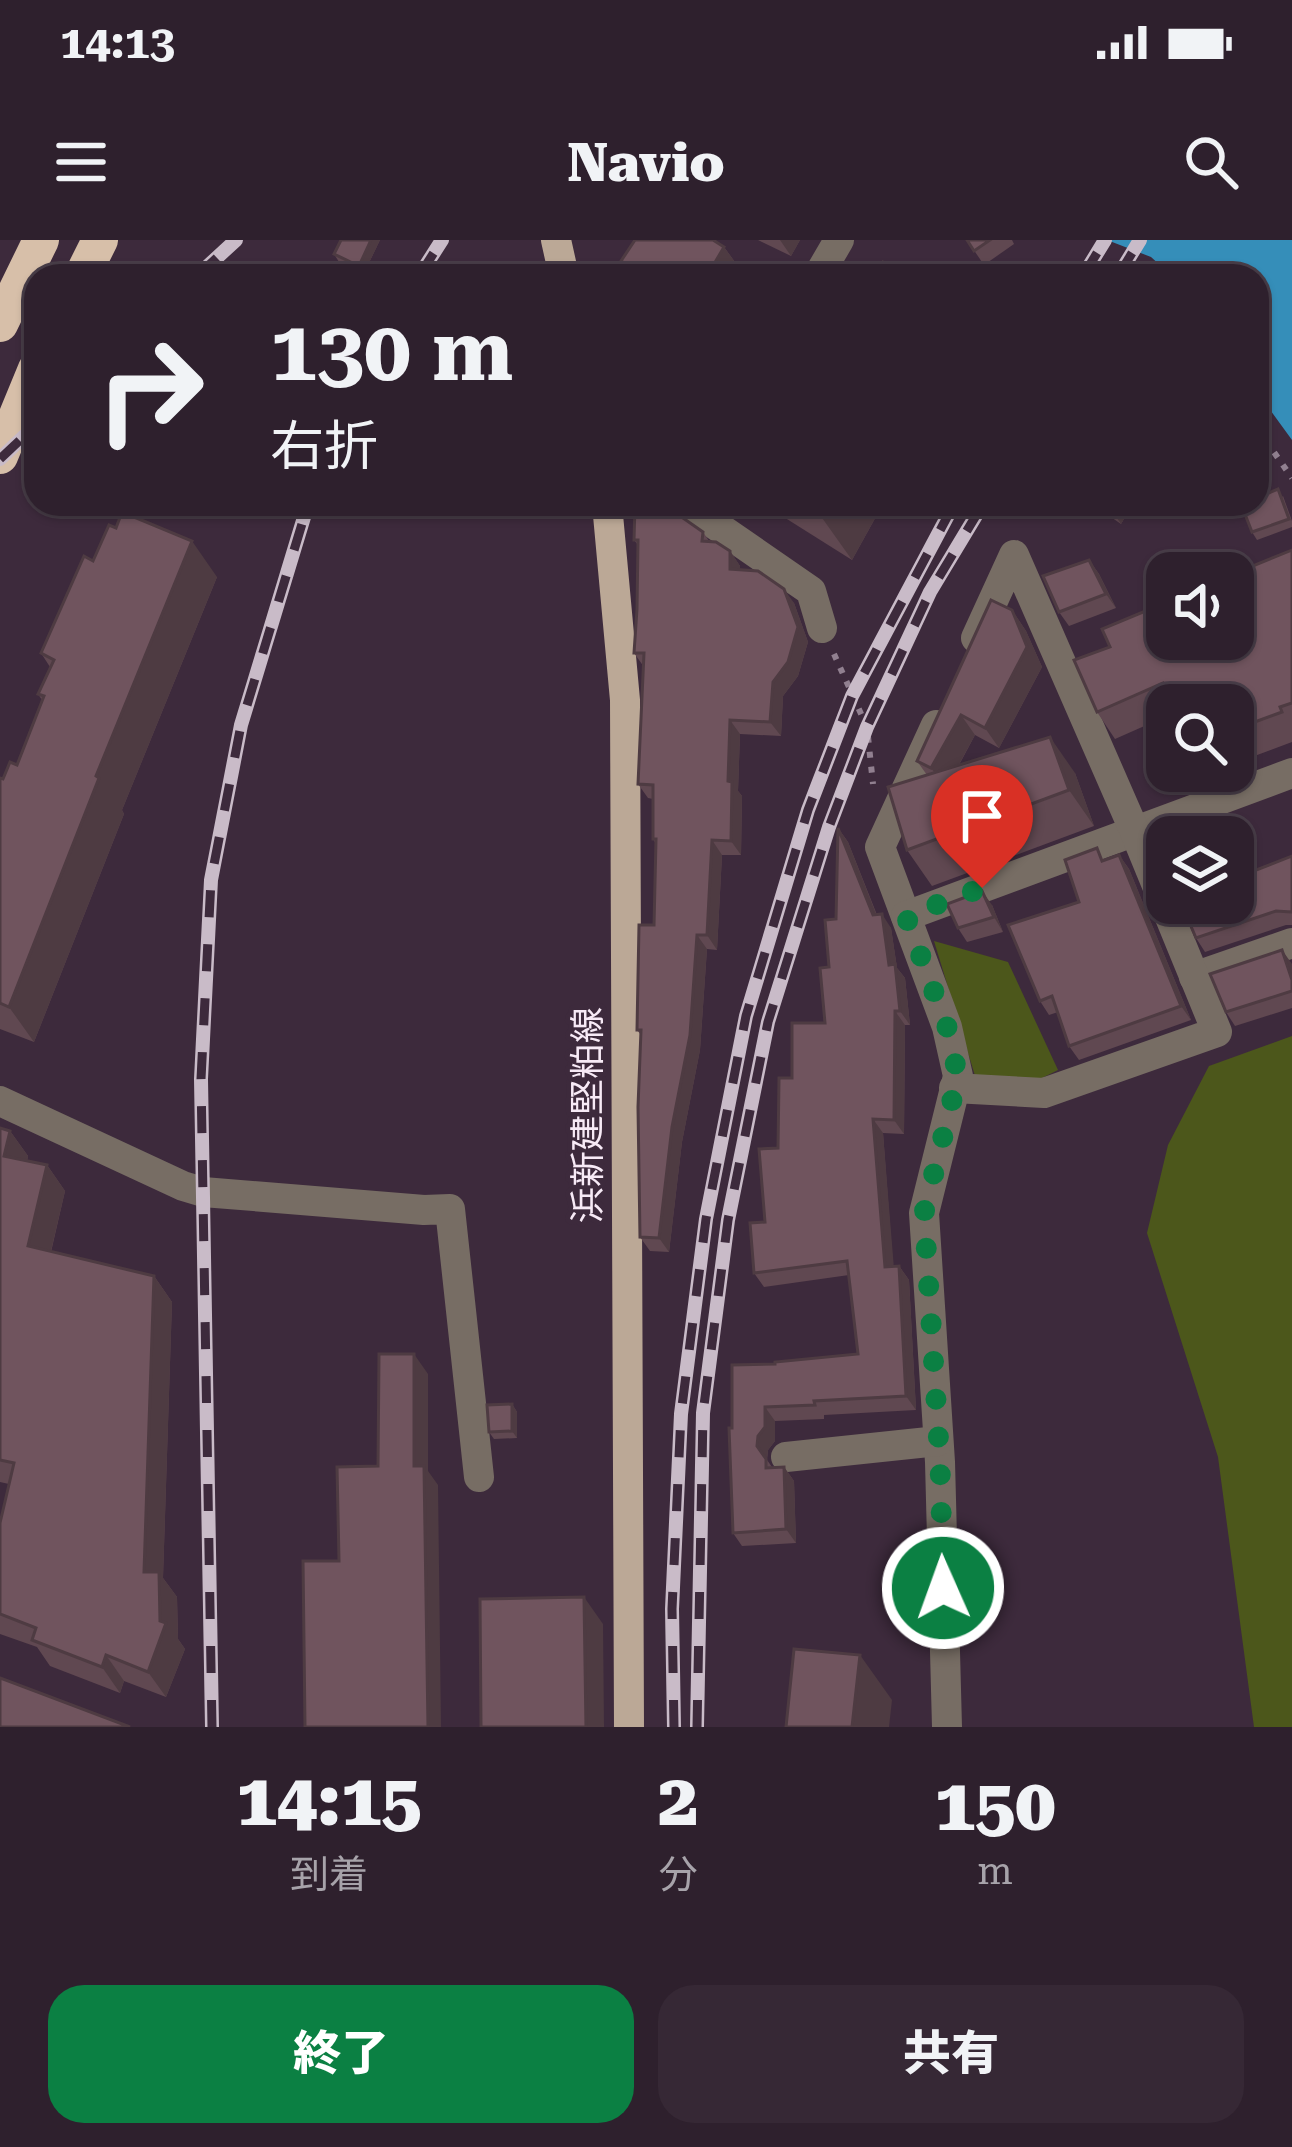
<!DOCTYPE html>
<html lang="ja">
<meta charset="utf-8">
<style>
:root{--surface:#2e202d;--page:#362835;--text:#f1f3f6;--muted:#a7a3aa;--line:#493e49;--accent:#0b8043}
body{margin:0;font-family:"Roboto Serif","Noto Sans JP",serif;background:var(--page);color:var(--text);height:100vh;display:flex;flex-direction:column;font-size:45px;white-space:nowrap}
*{box-sizing:border-box;margin:0}
p{font-size:39px;color:var(--muted)}
.icon{flex:none;width:66px;height:66px;fill:none;stroke:currentColor;stroke-width:2;stroke-linecap:round;stroke-linejoin:round}
.map{position:relative;height:1487px;overflow:hidden}
.sheet{display:flex;flex-direction:column;background:var(--surface);flex:1}
.sheet>*{flex:none}
.top-card{position:absolute;left:24px;top:24px;width:1245px;height:252px;border-radius:36px;box-shadow:0 3px 9px #0004,0 0 0 3px var(--line);background:#2e202d;color:var(--text);overflow:hidden}
.fabs{position:absolute;left:1146px;top:312px;display:grid;gap:24px}
.fabs a{display:grid;place-items:center;width:108px;height:108px;border-radius:24px;background:var(--surface);box-shadow:0 3px 9px #0004,0 0 0 3px var(--line);font-size:60px}
.pin{position:absolute;display:grid;place-items:center;width:102px;height:102px;color:#fff;margin:-123px -51px;border-radius:50% 50% 50% 0;rotate:-45deg;box-shadow:0 0 12px #0007}
.pin .icon{rotate:45deg}
.me{position:absolute;width:132px;margin:-66px;rotate:358deg;stroke-linejoin:round;filter:drop-shadow(0 0 9px #0008)}
.turn{display:flex;align-items:center;gap:42px;height:252px;padding:0 48px;font-size:54px}
.turn .icon{width:156px;height:156px;stroke-width:2.5}
.turn b{display:block;font-size:84px;line-height:102px}
.eta{display:flex;justify-content:space-evenly;align-items:center;height:204px;text-align:center}
.eta b{font-size:72px;font-weight:800;line-height:84px}
.primary-button{display:flex;gap:24px;margin-top:auto;padding:24px 48px}
.primary-button a{flex:1;height:138px;border-radius:36px;background:var(--accent);color:#fff;font-size:48px;font-weight:800;line-height:138px;text-align:center}
.primary-button a+a{background:var(--page);color:var(--text)}
.status{display:flex;justify-content:space-between;align-items:center;height:84px;padding:0 60px;background:var(--surface);direction:ltr}
.status svg{height:33px;fill:currentColor}
header{display:flex;justify-content:space-between;align-items:center;height:156px;padding:0 48px;background:var(--surface);font-size:54px;font-weight:800}
.map>svg:first-child{display:block}
</style>
<div class="status"><b>14:13</b><svg viewBox="0 0 49 12"><path d="M0 12V9h3v3zM5 12V6h3v6zM10 12V3h3v9zM15 12V0h3v12zM26 1h20v11H26zM47 4h2v5h-2z"/></svg></div>
<header><svg class="icon" aria-label="menu" viewBox="0 0 24 24"><path d="M4 6h16M4 12h16M4 18h16"/></svg>Navio<svg class="icon" aria-label="search" viewBox="0 0 24 24"><circle cx="10" cy="10" r="6"/><path d="M15 15l6 6"/></svg></header>
<div class="map">
<svg width="1292" height="1487" viewBox="0 0 1292 1487">
<rect width="100%" height="100%" fill="#3d2a3c"/>
<g fill="#4c571b">
<polygon points="934,701 1008,722 1058,830 1036,841 976,839"/>
<polygon points="1292,796 1292,1487 1254,1487 1218,1217 1147,993 1168,905 1209,826"/>
</g>
<polygon fill="#358eb9" points="1107,0 1292,0 1292,200 1257,152 1257,36 1172,36 1151,17"/>
<g fill="none" stroke-linecap="round" stroke-linejoin="round">
<g stroke="#918090" stroke-width="6" stroke-dasharray="6 9" stroke-linecap="butt">
<polyline points="1257,188 1292,238"/>
<polyline points="834,414 867,487 873,544"/>
</g>
<g stroke="#776d64" stroke-width="30">
<polyline points="818,36 839,0"/>
<polyline points="685,264 811,351 822,388"/>
<polyline points="936,485 880,607 947,787 958,836 924,973 940,1222 947,1487"/>
<polyline points="906,676 1292,533"/>
<polyline points="1194,737 1292,703"/>
<polyline points="954,848 1044,853 1217,792 1135,592 1014,315 976,398"/>
<polyline points="0,861 183,946 203,952 424,970 450,969 479,1237"/>
<polyline points="786,1217 938,1201"/>
</g>
<g stroke="#bba896" stroke-width="30">
<polyline points="556,0 564,36"/>
<polyline points="607,264 625,460 629,1487"/>
</g>
<g stroke="#d7bfa9" stroke-width="36">
<polyline points="82,36 100,0"/>
<polyline points="0,84 41,0"/>
<polyline points="0,216 36,129"/>
</g>
<defs>
<g id="rail">
<polyline points="197,36 236,0"/>
<polyline points="419,36 442,0"/>
<polyline points="1083,36 1105,0"/>
<polyline points="1118,36 1140,0"/>
<polyline points="0,219 36,185"/>
<polyline points="212,1487 201,839 211,640 241,485 308,264"/>
<polyline points="674,1487 672,1369 681,1174 706,979 746,776 808,570 852,456 954,264"/>
<polyline points="697,1487 703,1173 728,980 768,782 829,587 867,487 930,352 983,264"/>
</g>
</defs>
<use href="#rail" stroke="#c9bbc8" stroke-width="14"/>
<use href="#rail" stroke="#3d2a3c" stroke-width="9" stroke-dasharray="27" stroke-linecap="butt"/>
</g>
<g fill="#604851">
<polygon points="341,0 380,0 364,33 339,22 334,14"/>
<polygon points="758,0 800,0 791,16"/>
<polygon points="967,0 1012,0 1014,4 984,25"/>
<polygon points="724,7 745,36 632,36 621,21"/>
<polygon points="1283,256 1292,281 1292,287 1257,300 1252,292"/>
<polygon points="666,264 667,268 703,292 709,301 730,311 740,326 740,330 794,363 808,402 798,436 783,456 781,496 740,494 738,551 742,556 741,615 722,615 717,710 707,709 700,810 682,902 669,1012 650,1011 640,997 641,795 637,790 654,685 656,604 653,599 653,559 648,558 638,544 644,427 634,413 637,369 638,305 634,300"/>
<polygon points="768,264 883,264 852,320 771,269"/>
<polygon points="1092,264 1133,264 1121,284"/>
<polygon points="1292,310 1292,502 1233,524 1233,465 1167,465 1167,476 1115,499 1097,472 1110,407"/>
<polygon points="1089,320 1099,334 1116,368 1069,386 1059,372"/>
<polygon points="93,321 217,337 122,570 124,574 34,802 0,789 0,538 3,539 17,525 42,460 38,454 50,427 41,413"/>
<polygon points="1012,370 1026,391 1042,427 999,508 975,495 959,525 1075,533 1094,586 932,646 907,610 927,535 917,521"/>
<polygon points="838,588 848,602 877,675 891,688 897,728 905,738 910,785 905,785 904,894 883,893 893,1026 899,1026 909,1040 916,1170 824,1175 824,1179 775,1181 775,1201 768,1210 767,1220 772,1227 784,1227 794,1241 796,1303 742,1306 733,1293 732,1188 775,1124 858,1114 849,1035 764,1047 754,1033 792,838 825,783 836,679"/>
<polygon points="1119,615 1129,629 1191,780 1079,820 1069,806 1058,772 1049,775 1040,761 1079,662 1105,619"/>
<polygon points="1292,616 1292,685 1286,685 1205,712 1196,698"/>
<polygon points="992,665 1003,692 967,702 958,688"/>
<polygon points="1282,710 1292,725 1292,768 1235,786 1226,772"/>
<polygon points="0,888 10,891 28,916 27,921 47,925 65,951 51,1012 154,1036 172,1062 163,1338 177,1357 178,1399 185,1409 166,1457 124,1441 120,1453 50,1426 37,1407 0,1394 0,1283 9,1244 0,1242"/>
<polygon points="512,1164 517,1172 517,1198 494,1199 489,1192"/>
</g>
<g fill="#4e3b42">
<polygon points="371,0 380,0 364,33 359,26"/>
<polygon points="780,0 800,0 791,16"/>
<polygon points="724,7 745,36 707,36"/>
<polygon points="826,264 883,264 852,320 820,275"/>
<polygon points="1108,264 1133,264 1121,284"/>
<polygon points="192,301 217,337 122,570 124,574 34,802 9,767 96,536"/>
<polygon points="730,311 740,326 740,344 730,329"/>
<polygon points="1089,320 1099,334 1116,368 1106,354"/>
<polygon points="784,349 794,363 808,402 798,436 783,456 781,496 770,482 773,442"/>
<polygon points="1012,370 1026,391 1042,427 999,508 985,488"/>
<polygon points="961,475 975,495 946,548 931,528"/>
<polygon points="730,480 740,494 738,551 742,556 741,615 731,601 728,541"/>
<polygon points="1050,497 1075,533 1094,586 1069,550"/>
<polygon points="838,588 848,602 882,689 873,675"/>
<polygon points="712,600 722,615 717,710 707,695"/>
<polygon points="1119,615 1129,629 1191,780 1181,766"/>
<polygon points="982,651 992,665 1003,692 994,677"/>
<polygon points="882,674 891,688 897,728 905,738 910,785 900,771 889,725"/>
<polygon points="697,695 707,709 700,810 682,902 669,1012 659,998"/>
<polygon points="1282,710 1292,724 1292,740"/>
<polygon points="895,771 905,785 904,894 894,880"/>
<polygon points="873,879 883,893 895,1041 885,1027"/>
<polygon points="10,891 28,916 23,942 4,916"/>
<polygon points="47,925 65,951 46,1032 28,1006"/>
<polygon points="899,1026 909,1040 916,1170 906,1156"/>
<polygon points="154,1036 172,1062 163,1338 177,1357 178,1399 185,1409 166,1457 148,1432 144,1332"/>
<polygon points="414,1114 428,1134 428,1231 438,1245 441,1487 428,1487 414,1226"/>
<polygon points="512,1164 517,1172 517,1198 512,1191"/>
<polygon points="765,1167 775,1181 775,1201 768,1210 767,1220 757,1206"/>
<polygon points="784,1227 794,1241 796,1303 786,1289"/>
<polygon points="584,1357 603,1384 604,1487 586,1487"/>
<polygon points="106,1415 124,1441 120,1453 102,1427"/>
<polygon points="860,1415 892,1460 889,1487 852,1487"/>
</g>
<g fill="#70545e" stroke="#4e3b42" stroke-width="3">
<polygon points="341,0 371,0 359,26 334,14"/>
<polygon points="635,0 713,0 724,7 707,36 648,36 621,21"/>
<polygon points="967,0 990,0 974,11"/>
<polygon points="883,22 911,36 876,36"/>
<polygon points="1278,249 1289,279 1252,292 1241,264 1257,264 1257,258"/>
<polygon points="635,264 663,264 703,292 702,301 716,302 730,311 730,329 758,331 784,349 798,387 788,422 773,442 770,482 730,480 728,541 732,542 731,601 712,600 707,695 697,695 690,795 672,887 659,998 640,997 638,867 641,790 637,790 639,685 654,685 656,599 653,599 653,545 638,544 644,413 634,413 637,369 638,300 634,300"/>
<polygon points="803,264 826,264 820,275"/>
<polygon points="122,272 192,301 96,536 99,538 9,767 0,763 0,538 3,539 10,522 17,525 44,456 38,454 54,420 41,413 84,316 93,321 109,285 116,288"/>
<polygon points="1292,310 1292,463 1280,467 1282,472 1233,490 1233,465 1172,465 1163,443 1097,472 1074,420 1110,407 1102,389 1167,362 1167,399 1233,399 1233,334"/>
<polygon points="1089,320 1106,354 1059,372 1043,336"/>
<polygon points="991,360 1012,370 1027,407 985,488 961,475 931,528 917,521"/>
<polygon points="1050,497 1069,550 907,610 888,547"/>
<polygon points="838,588 873,675 882,674 889,725 895,724 900,771 895,771 894,880 873,879 885,1027 899,1026 906,1156 814,1161 815,1165 765,1167 765,1187 758,1196 757,1206 766,1219 766,1228 784,1227 786,1289 733,1293 729,1188 732,1188 732,1125 775,1124 775,1122 858,1114 847,1021 754,1033 750,983 765,982 759,909 778,908 779,838 792,838 792,783 825,783 820,728 829,727 825,680 836,679"/>
<polygon points="1097,608 1102,621 1119,615 1181,766 1069,806 1052,756 1040,761 1008,685 1079,662 1065,620"/>
<polygon points="1292,616 1292,672 1276,671 1196,698 1181,663 1233,663 1233,639"/>
<polygon points="982,651 994,677 958,688 947,664"/>
<polygon points="1282,710 1292,740 1292,751 1226,772 1210,734"/>
<polygon points="0,888 10,891 4,916 47,925 28,1006 154,1036 144,1332 159,1332 160,1381 166,1383 148,1432 106,1415 102,1427 32,1400 36,1388 0,1374 0,1283 14,1223 0,1220"/>
<polygon points="379,1114 414,1114 414,1226 424,1226 428,1487 305,1487 303,1321 339,1321 337,1227 378,1226"/>
<polygon points="512,1164 512,1191 489,1192 487,1165"/>
<polygon points="584,1357 586,1487 481,1487 480,1359"/>
<polygon points="794,1409 860,1415 852,1487 786,1487"/>
<polygon points="0,1438 130,1487 0,1487"/>
</g>
<g fill="none" stroke-linecap="round" stroke-linejoin="round">
<polyline stroke="#0b8043" stroke-width="21" stroke-dasharray="0 37.8" points="943,1348 940,1222 924,973 958,836 947,787 906,676 982,648"/>
</g>
<g text-anchor="middle" dominant-baseline="central" stroke-width="10" stroke-linejoin="round" paint-order="stroke">
<g font-size="36" fill="#f7eaf6" stroke="#3d2a3c">
<text transform="translate(588 875) rotate(-90)">浜新建堅粕線</text>
</g>
</g>
</svg>
<div class="fabs">
<a><svg class="icon" aria-label="sound" viewBox="0 0 24 24"><path d="M4 9h4l5-4v14l-5-4H4zM17 9q2 3 0 6"/></svg></a>
<a><svg class="icon" aria-label="search" viewBox="0 0 24 24"><circle cx="10" cy="10" r="6"/><path d="M15 15l6 6"/></svg></a>
<a><svg class="icon" aria-label="layers" viewBox="0 0 24 24"><path d="M12 4l9 5-9 5-9-5zM3 14l9 5 9-5"/></svg></a>
</div>
<div class="pin" style="left:982px;top:648px;background:#d93025"><svg class="icon" aria-label="arrive" viewBox="0 0 24 24"><path d="M6 21V4h12l-3 4 3 4H6"/></svg></div>
<svg class="me" style="left:943px;top:1348px" viewBox="-20 -20 40 40"><circle r="17" fill="#0b8043" stroke="#fff" stroke-width="3"/><path d="M0-11L8 9 0 5-8 9z" fill="#fff"/></svg>
<div class="top-card">
<div class="turn"><svg class="icon" aria-label="right" viewBox="0 0 24 24"><path d="M7 20v-9h11M14 6l5 5-5 5"/></svg><div><b>130 m</b>右折</div></div>
</div>
</div>
<section class="sheet">
<div class="eta">
<div><b>14:15</b><p>到着</p></div>
<div><b>2</b><p>分</p></div>
<div><b>150</b><p>m</p></div>
</div>
<div class="primary-button"><a>終了</a><a>共有</a></div>
</section>
